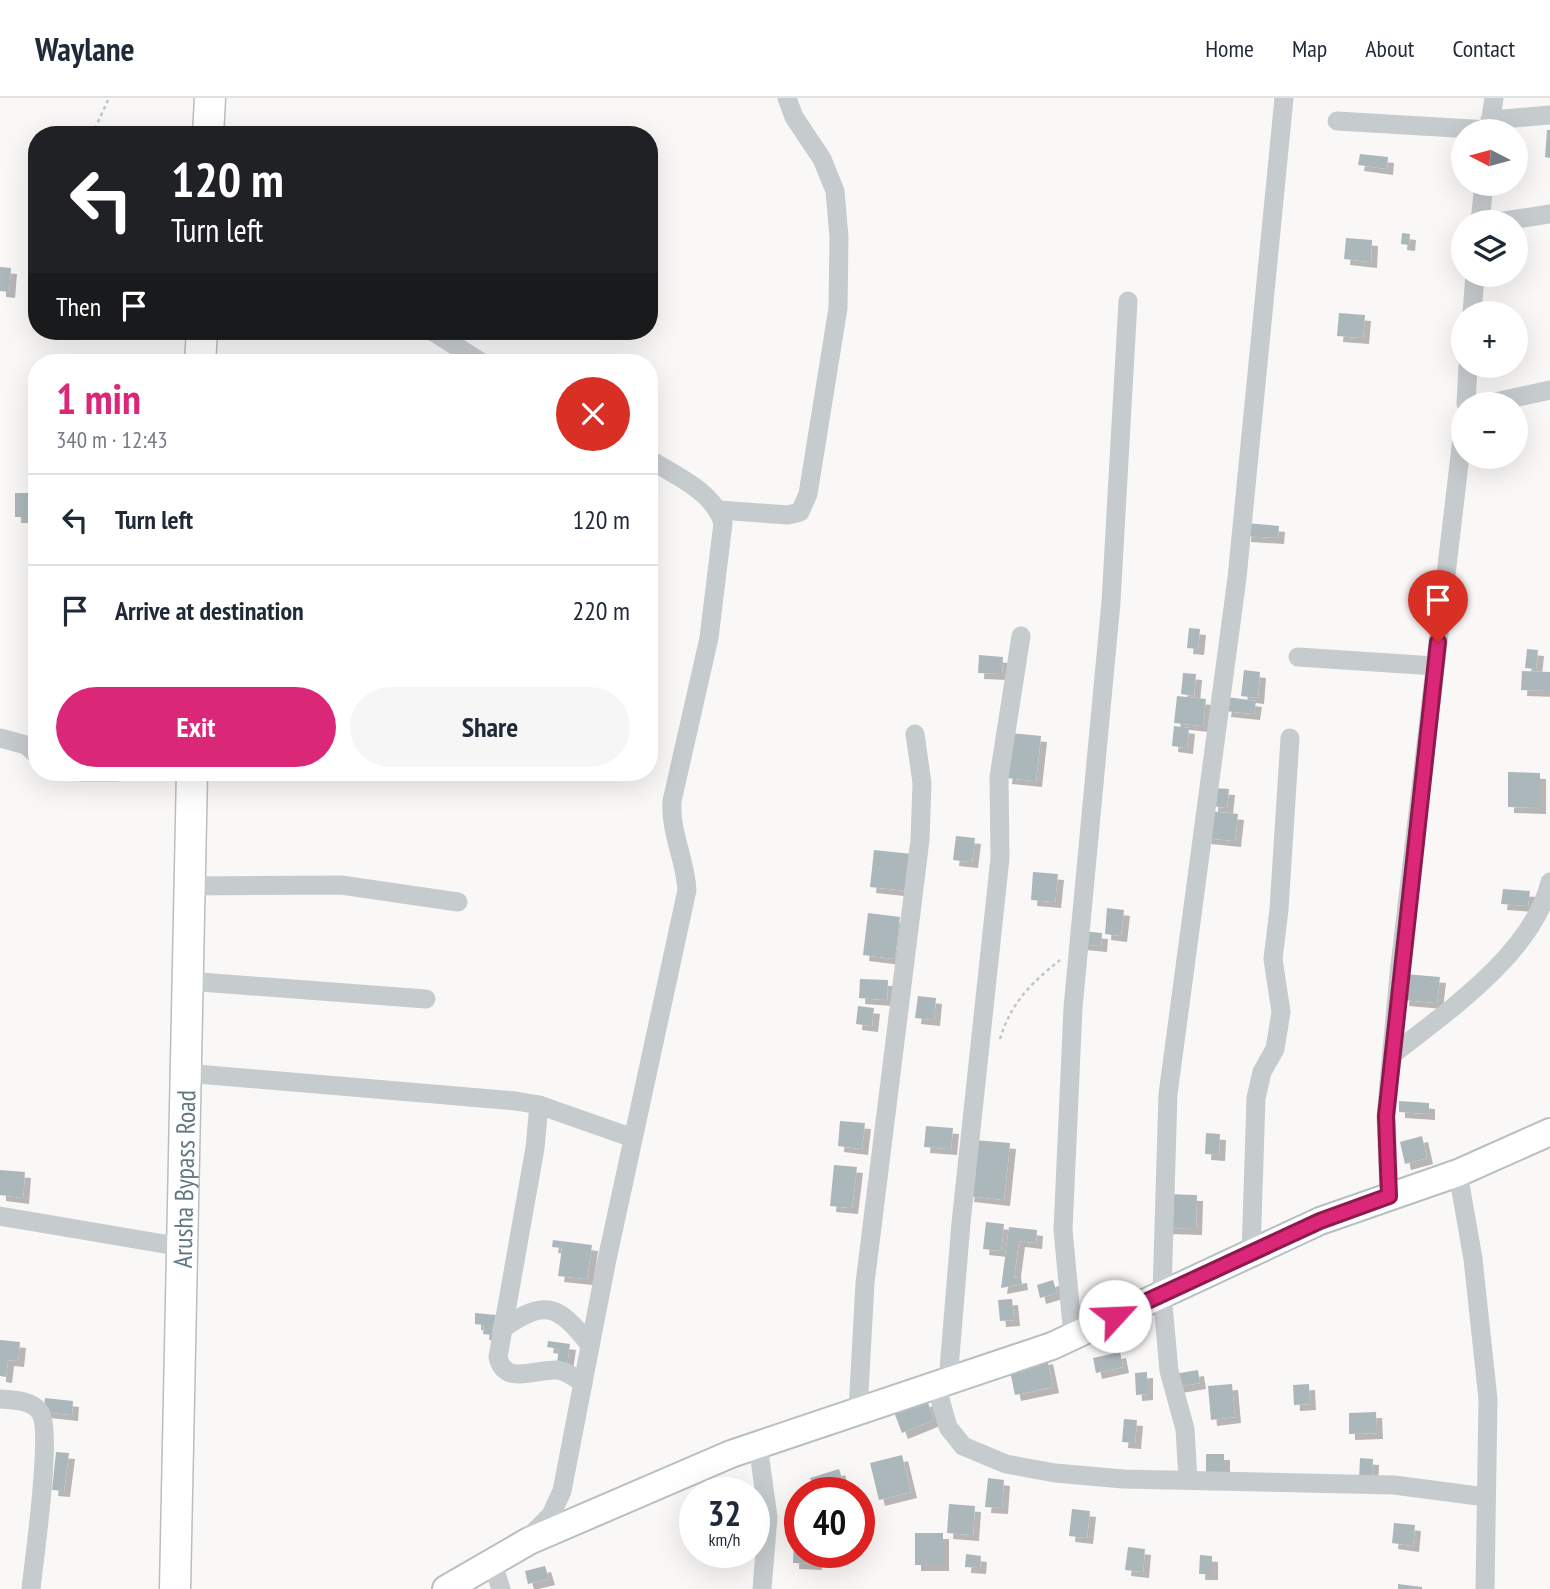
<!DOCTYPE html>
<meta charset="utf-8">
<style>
:root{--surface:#fff;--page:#f6f6f7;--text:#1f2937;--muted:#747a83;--line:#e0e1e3;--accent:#db2777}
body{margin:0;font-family:"PT Sans Narrow",sans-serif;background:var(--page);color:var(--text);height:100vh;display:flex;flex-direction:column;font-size:26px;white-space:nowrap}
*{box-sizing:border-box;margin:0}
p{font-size:23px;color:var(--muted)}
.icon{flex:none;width:38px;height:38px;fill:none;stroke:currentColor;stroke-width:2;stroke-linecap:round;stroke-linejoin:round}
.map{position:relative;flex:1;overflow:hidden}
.side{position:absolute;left:28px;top:256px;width:630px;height:427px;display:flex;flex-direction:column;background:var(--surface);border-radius:28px;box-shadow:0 7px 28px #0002}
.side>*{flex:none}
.hud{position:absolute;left:28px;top:28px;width:630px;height:214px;border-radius:28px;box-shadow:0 7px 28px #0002;background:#202124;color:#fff;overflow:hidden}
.needle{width:46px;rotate:276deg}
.tools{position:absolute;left:1451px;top:21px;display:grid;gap:14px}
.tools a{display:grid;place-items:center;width:77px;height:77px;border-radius:50%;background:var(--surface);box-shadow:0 7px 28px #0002;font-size:35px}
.speed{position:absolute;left:679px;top:1379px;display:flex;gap:14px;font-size:35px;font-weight:700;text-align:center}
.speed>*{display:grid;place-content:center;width:91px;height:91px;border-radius:50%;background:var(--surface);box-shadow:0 7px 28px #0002;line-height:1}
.speed small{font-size:18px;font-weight:400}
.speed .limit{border:10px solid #d22;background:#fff;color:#111}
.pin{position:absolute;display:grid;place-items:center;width:60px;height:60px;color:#fff;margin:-72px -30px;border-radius:50% 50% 50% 0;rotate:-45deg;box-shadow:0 0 7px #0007}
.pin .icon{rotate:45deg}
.me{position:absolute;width:77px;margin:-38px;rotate:65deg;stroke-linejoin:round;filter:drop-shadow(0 0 5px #0008)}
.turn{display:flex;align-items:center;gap:24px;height:147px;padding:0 28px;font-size:32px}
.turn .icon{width:91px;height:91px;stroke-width:2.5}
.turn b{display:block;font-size:49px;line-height:60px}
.then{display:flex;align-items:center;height:66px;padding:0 28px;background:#0003;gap:14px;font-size:26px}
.round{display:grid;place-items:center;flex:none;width:74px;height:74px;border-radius:37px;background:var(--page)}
.head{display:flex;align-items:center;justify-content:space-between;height:119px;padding:0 28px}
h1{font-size:42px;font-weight:700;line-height:52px;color:var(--accent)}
.cta{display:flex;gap:14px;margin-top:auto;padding:14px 28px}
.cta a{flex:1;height:80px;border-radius:42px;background:var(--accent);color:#fff;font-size:28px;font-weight:700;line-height:80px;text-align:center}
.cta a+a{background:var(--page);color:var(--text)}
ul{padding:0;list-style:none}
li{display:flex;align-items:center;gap:21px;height:91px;padding:0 28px;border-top:2px solid var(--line)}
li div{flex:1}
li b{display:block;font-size:26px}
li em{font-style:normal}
header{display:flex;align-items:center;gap:42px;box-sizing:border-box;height:98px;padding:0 35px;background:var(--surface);border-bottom:2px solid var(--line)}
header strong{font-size:33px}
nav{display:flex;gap:38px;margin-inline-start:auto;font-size:24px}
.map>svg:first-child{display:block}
</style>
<header>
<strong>Waylane</strong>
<nav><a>Home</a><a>Map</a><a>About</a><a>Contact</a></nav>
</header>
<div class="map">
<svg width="1550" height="1491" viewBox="0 0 1550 1491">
<defs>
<filter id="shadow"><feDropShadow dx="6" dy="6" stdDeviation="0" flood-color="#0004"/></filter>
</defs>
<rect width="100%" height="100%" fill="#f9f8f6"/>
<g fill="#acb7bb" filter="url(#shadow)">
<polygon points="1547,32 1550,32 1550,60 1545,59"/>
<polygon points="1360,56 1388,59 1387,71 1358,67"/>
<polygon points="1402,135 1410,136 1409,147 1401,146"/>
<polygon points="1346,140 1372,142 1371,164 1344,161"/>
<polygon points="0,169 11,170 9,194 0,193"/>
<polygon points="1339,215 1365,217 1363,240 1337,238"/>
<rect x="15" y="395" width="14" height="24"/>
<polygon points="1246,425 1279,428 1278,440 1245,438"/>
<polygon points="1189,530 1200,531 1198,551 1187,550"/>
<polygon points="1527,551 1538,552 1536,571 1525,570"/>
<polygon points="979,557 1003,559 1002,576 978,575"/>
<polygon points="1244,572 1260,574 1258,600 1241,598"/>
<polygon points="1522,573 1550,574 1550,593 1521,592"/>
<polygon points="1183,575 1196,576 1194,598 1181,596"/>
<polygon points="1177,598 1206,601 1203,628 1174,625"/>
<polygon points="1227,599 1256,603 1254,616 1225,613"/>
<polygon points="1174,628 1189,630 1187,650 1172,648"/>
<polygon points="1011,635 1041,638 1036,683 1006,680"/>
<polygon points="1508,674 1540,675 1540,710 1508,709"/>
<polygon points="1213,690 1229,691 1227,710 1212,708"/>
<polygon points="1208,713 1238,716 1235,743 1205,740"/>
<polygon points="956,738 975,740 972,764 953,762"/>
<polygon points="874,752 912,756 908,793 870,789"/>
<polygon points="1033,774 1058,776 1055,804 1031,802"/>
<polygon points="1503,791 1530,793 1528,808 1501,806"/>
<polygon points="1107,810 1124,812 1121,838 1105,836"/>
<polygon points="868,815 900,819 895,861 863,857"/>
<polygon points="1081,833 1102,835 1101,848 1080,846"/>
<polygon points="1405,876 1440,879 1437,905 1403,902"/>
<polygon points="860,881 888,882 887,902 859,900"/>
<polygon points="918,898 936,900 934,922 915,920"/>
<polygon points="858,908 874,910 872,928 856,926"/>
<polygon points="1399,1003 1429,1005 1429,1016 1399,1014"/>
<polygon points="840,1023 865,1025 862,1051 838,1048"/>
<polygon points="926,1028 953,1030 951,1051 924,1049"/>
<polygon points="1206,1035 1220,1036 1219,1057 1205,1056"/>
<polygon points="1422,1038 1427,1060 1405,1066 1400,1044"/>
<polygon points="974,1042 1010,1045 1004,1102 968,1098"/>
<polygon points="834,1067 857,1069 852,1110 830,1108"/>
<polygon points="0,1072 25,1074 23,1100 0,1097"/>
<polygon points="1164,1096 1197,1097 1196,1131 1163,1130"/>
<polygon points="986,1124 1004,1126 1001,1153 983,1151"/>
<polygon points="1009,1129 1037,1132 1036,1145 1019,1143 1014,1180 1021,1179 1022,1186 1001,1190"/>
<polygon points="553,1142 592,1147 587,1181 558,1178 562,1150 552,1149"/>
<polygon points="1053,1182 1057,1195 1040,1200 1037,1187"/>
<polygon points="1012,1201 1014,1222 1000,1223 998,1202"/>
<polygon points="475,1215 496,1217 491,1237 483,1236 484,1227 475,1226"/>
<polygon points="0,1242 20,1244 18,1263 8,1262 6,1279 0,1278"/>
<polygon points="548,1243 570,1246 567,1266 557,1264 559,1251 547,1249"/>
<polygon points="1120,1254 1123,1269 1096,1275 1093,1260"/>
<polygon points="1047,1260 1053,1289 1015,1297 1009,1268"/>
<polygon points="1198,1272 1200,1285 1170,1290 1168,1277"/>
<polygon points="1147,1274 1147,1296 1136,1297 1135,1275"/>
<polygon points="1232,1286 1235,1319 1211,1322 1208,1288"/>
<polygon points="1309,1286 1310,1306 1294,1307 1293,1287"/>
<polygon points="45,1300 73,1303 72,1317 44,1314"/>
<polygon points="927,1302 934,1322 902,1335 894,1314"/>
<polygon points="1376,1314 1377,1335 1349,1336 1349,1315"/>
<polygon points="1124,1321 1137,1322 1135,1345 1122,1344"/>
<polygon points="56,1354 69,1355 64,1393 52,1392"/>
<rect x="1206" y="1356" width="18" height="21"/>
<polygon points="902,1357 911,1394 879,1402 870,1365"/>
<polygon points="1360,1360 1373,1361 1372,1382 1359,1382"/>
<polygon points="839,1371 847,1395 815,1395 810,1380"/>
<polygon points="988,1380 1004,1382 1002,1410 985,1409"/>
<polygon points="949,1406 975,1408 973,1437 947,1435"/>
<polygon points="1072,1411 1090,1413 1087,1440 1069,1438"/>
<polygon points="1394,1425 1415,1427 1413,1448 1392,1445"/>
<rect x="915" y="1435" width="28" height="32"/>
<polygon points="794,1438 800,1438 800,1454 816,1454 816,1466 793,1465"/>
<polygon points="1128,1449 1145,1451 1143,1474 1125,1472"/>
<polygon points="966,1456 981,1458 980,1470 965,1469"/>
<polygon points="1200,1457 1212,1458 1212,1476 1199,1476"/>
<polygon points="545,1468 549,1481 528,1486 525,1473"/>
<polygon points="1398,1486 1422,1489 1422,1491 1398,1491"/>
</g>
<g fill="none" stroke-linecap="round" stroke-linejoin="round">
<defs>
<polyline id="secondary" points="446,1491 529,1443 731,1356 1052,1248 1320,1123 1458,1075 1550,1034"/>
<g id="primary">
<polyline points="208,37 210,0"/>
<polyline points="200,264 202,233"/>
<path id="s1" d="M175,1491L192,674"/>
</g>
</defs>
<use href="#secondary" stroke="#b8bfc2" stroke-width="30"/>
<use href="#primary" stroke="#b9bec1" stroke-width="33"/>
<g stroke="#c1c4c6" stroke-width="2.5" stroke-dasharray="3.5 3.5" stroke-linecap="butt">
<polyline points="92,37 109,0"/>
<path d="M1000,941C1011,905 1030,886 1060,862"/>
</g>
<g stroke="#c6cbce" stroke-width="19">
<polyline points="1490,22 1550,17"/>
<polyline points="1337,23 1489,32"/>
<polyline points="1489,32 1494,0"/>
<polyline points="1480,124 1484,86"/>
<polyline points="1498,124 1550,116"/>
<polyline points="1472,215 1475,177"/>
<polyline points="432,233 481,264"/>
<polyline points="1466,306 1468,268"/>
<polyline points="1486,306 1550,292"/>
<polyline points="719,412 788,417 800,414 808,396 838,210 839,139 835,93 822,61 794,19 787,0"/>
<polyline points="1298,559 1435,568"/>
<polyline points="0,640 26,647 37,657"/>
<polyline points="81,674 117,674"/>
<polyline points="189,788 341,787 458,804"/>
<polyline points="187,883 426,901"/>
<path d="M1393,956C1448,913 1533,855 1550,784"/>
<polyline points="185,975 516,1003 539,1007 633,1040"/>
<path d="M539,1007L535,1050L498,1259C505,1289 537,1270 558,1272C568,1274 575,1279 583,1286"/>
<polyline points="1458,1075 1473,1161 1488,1301 1485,1491"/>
<polyline points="1389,1098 1386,1018 1399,876 1463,332"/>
<polyline points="0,1118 182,1149"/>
<polyline points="1251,1156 1256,1000 1262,974 1275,951 1281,914 1273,861 1279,811 1290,640"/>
<path d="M502,1231C546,1200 558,1207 590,1247"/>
<polyline points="1073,1238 1063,1132 1073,910 1111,504 1128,203"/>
<polyline points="948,1283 961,1125 1000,760 999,679 1021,538"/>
<polyline points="936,1287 948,1329 963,1348 1006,1366 1055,1375 1123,1381 1394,1387 1486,1399"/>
<path d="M0,1301C13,1302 32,1302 40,1314C53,1333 34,1461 31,1491"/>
<polyline points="858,1312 865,1185 920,742 922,685 915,636"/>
<polyline points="758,1347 768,1419 762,1491"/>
<polyline points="1188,1382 1185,1331 1169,1273 1162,1195 1168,996 1237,480 1284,0"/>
<path d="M529,1439L551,1417L562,1393L606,1166L687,792C685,760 670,735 672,703L709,540L723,425C713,393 676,378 649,361"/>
<polyline points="492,1464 501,1491"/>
</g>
<use href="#secondary" stroke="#fff" stroke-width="26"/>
<use href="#primary" stroke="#fff" stroke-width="30"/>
</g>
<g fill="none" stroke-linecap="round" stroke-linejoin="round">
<defs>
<polyline id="route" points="1115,1218 1320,1123 1389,1098 1386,1018 1438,544"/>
</defs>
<use href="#route" stroke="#8e194d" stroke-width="18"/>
<use href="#route" stroke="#db2777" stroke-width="12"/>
</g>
<g text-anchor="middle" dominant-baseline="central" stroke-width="7" stroke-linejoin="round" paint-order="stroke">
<g font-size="26" fill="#617883" stroke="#fff">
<text stroke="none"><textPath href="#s1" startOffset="410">Arusha Bypass Road</textPath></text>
</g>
</g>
</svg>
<div class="tools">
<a><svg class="needle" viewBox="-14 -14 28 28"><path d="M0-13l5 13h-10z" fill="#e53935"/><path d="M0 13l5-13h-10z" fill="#747a83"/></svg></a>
<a><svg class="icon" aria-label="layers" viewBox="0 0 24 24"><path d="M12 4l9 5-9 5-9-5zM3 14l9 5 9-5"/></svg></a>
<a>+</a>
<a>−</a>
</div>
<div class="speed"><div>32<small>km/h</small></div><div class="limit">40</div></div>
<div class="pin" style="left:1438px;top:544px;background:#d93025"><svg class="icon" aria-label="arrive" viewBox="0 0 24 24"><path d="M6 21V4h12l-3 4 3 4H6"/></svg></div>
<svg class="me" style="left:1115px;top:1218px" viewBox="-20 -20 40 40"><circle r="19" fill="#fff"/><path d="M0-13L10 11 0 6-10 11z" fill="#db2777"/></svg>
<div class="hud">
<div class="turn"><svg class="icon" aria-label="left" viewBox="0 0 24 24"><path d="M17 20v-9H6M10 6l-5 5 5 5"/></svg><div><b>120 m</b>Turn left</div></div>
<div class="then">Then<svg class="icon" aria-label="arrive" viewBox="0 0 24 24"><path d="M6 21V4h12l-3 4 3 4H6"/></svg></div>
</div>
<section class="side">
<div class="head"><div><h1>1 min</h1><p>340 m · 12:43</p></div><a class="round" style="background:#d93025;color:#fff"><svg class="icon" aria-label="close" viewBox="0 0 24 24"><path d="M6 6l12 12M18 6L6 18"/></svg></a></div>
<ul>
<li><svg class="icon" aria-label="left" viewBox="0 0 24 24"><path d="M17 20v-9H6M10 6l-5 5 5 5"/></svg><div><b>Turn left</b></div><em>120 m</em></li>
<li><svg class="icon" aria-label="arrive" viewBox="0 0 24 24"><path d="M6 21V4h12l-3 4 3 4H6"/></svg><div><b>Arrive at destination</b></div><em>220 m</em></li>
</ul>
<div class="cta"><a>Exit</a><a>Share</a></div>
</section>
</div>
